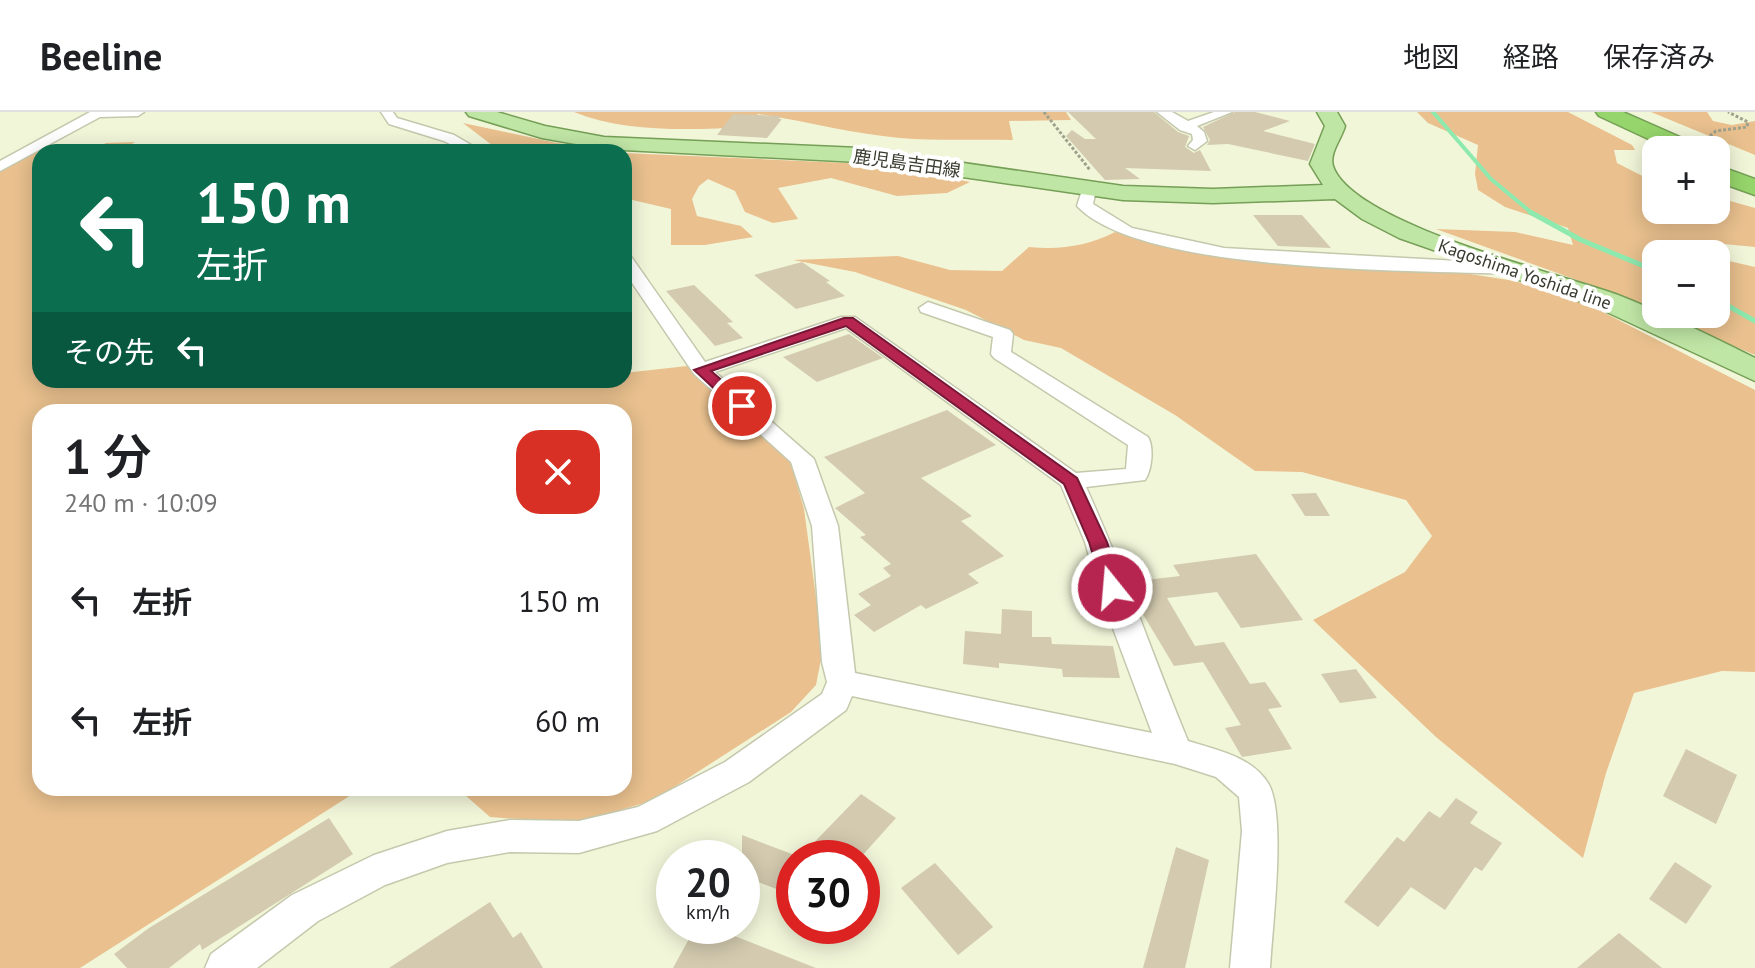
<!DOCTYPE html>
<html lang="ja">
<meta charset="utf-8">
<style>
:root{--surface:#fff;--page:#f2f2f2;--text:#202124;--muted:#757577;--line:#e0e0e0}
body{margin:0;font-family:"PT Sans","Noto Sans JP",sans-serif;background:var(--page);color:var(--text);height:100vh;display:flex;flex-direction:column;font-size:30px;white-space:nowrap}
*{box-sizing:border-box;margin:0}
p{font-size:26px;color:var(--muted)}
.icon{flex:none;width:44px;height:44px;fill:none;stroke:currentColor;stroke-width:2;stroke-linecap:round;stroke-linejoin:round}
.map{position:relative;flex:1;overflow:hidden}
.panel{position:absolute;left:32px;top:292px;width:600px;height:392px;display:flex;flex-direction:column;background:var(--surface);border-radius:24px;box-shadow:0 4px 20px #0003}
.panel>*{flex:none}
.guide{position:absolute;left:32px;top:32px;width:600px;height:244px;border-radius:24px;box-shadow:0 4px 20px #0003;background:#0b6e4f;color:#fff;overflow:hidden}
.fabs{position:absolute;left:1642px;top:24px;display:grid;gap:16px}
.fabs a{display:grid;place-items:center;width:88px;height:88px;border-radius:16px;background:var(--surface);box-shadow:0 4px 20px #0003;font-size:40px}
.speed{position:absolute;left:656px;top:728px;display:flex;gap:16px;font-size:40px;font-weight:700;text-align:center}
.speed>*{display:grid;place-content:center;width:104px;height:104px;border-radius:50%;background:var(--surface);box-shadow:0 4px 20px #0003;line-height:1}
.speed small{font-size:20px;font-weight:400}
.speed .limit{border:12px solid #d22;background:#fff;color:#111}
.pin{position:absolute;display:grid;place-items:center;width:68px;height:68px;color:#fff;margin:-34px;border:4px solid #fff;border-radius:50%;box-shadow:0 2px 8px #0007}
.me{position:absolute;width:88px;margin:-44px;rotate:343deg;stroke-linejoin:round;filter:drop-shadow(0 0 6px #0008)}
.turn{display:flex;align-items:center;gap:28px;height:168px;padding:0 32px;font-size:36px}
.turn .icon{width:104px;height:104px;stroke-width:2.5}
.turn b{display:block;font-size:56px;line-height:68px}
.then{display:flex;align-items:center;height:76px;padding:0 32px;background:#0003;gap:16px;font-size:30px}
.round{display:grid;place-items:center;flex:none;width:84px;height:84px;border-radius:24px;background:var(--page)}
.head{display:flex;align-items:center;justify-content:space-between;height:136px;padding:0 32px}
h1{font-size:48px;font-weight:600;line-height:60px}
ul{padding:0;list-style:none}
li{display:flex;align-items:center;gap:24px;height:120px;padding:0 32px}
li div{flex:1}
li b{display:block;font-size:30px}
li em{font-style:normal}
header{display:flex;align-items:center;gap:48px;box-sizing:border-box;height:112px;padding:0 40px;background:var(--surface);border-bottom:2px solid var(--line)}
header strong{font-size:38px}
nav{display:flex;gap:44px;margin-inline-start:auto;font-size:28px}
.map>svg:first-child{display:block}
</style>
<header>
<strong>Beeline</strong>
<nav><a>地図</a><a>経路</a><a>保存済み</a></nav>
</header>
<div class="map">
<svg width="1755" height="856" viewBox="0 0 1755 856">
<rect width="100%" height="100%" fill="#f2f6d9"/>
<g fill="#e9c08e">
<path d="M574,0H1066L1071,8L1009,9L1013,28C975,27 937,29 900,26C852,22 805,9 758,2L747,15C691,18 626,21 574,0Z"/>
<polygon points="1417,0 1568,0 1632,33 1635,38 1614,38 1617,51 1656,71 1656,98 1716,98 1716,85 1755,96 1755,135 1692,129 1701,142 1656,142 1656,201 1585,171 1436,117 1515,120 1573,133 1568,116 1505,95 1478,78 1475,62 1478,33 1428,11"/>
<polygon points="1651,0 1707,0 1713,9 1732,13 1755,9 1755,43"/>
<polygon points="463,11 557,31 620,40 501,40"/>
<polygon points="135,30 119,40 40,40 40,268 624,268 624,261 687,254 790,349 804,397 823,537 816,573 791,600 654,688 577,711 490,705 457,676 624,676 624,300 40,300 40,676 362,676 80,856 0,856 0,58 34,38 94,37 106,31"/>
<polygon points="624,41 846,51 910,58 970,70 947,81 897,84 831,66 778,76 798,107 773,111 745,100 735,79 708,67 699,74 692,87 697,104 741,114 753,125 705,133 671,133 671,97 624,86"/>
<path d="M1115,120L1185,137L1444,158L1515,169L1593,195L1755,278V560L1722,559L1634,581L1606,661L1583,746L1436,625L1313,508L1405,460L1432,424L1406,388L1302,360L1255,359L1175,303L1061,236L1024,228L966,198L855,160L793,148L898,144L950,158L1002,159L1029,135C1061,138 1087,134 1115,120Z"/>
<polygon points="1716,146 1755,155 1755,243 1658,202 1716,202"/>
</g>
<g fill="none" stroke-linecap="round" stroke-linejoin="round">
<polyline stroke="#8de9ae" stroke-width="4" points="1433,0 1491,67 1533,102"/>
<g stroke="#8de9ae" stroke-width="5">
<polyline points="1530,100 1581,128 1656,159"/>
<polyline points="1716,187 1755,209"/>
</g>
</g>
<g fill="#d3caaf">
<polygon points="1068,0 1154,0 1178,20 1189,24 1185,35 1194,41 1200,38 1211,59 1125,56 1140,67 1105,68 1066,24 1072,18 1085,27 1096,27"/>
<polygon points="1235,0 1255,0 1290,9 1263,19 1315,32 1308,49 1228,32 1207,33 1210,28 1203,15"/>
<polygon points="733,2 781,4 779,7 782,7 767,26 717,23"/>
<polygon points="1253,103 1302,103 1331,136 1278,134"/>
<polygon points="802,150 830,169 826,170 845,184 796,197 754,163"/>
<polygon points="694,173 733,210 727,211 743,226 715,234 666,179"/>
<polygon points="849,222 883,246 817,270 783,245"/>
<polygon points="947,298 996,333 921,366 972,404 961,409 1004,444 968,462 979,471 926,497 921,493 874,520 854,503 871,493 858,482 891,464 883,456 891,452 860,425 866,423 835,396 865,381 824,345"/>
<polygon points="1316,381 1330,404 1305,404 1291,382"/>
<polygon points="1256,442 1303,508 1241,516 1217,480 1167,486 1195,534 1224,530 1250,572 1265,570 1282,595 1268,597 1292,637 1242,645 1225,616 1241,613 1203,550 1174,554 1138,494 1129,470 1180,464 1173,453"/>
<polygon points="1002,497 1032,499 1032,525 1051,525 1052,532 1113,534 1120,566 1063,565 1062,557 999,551 999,556 963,552 965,519 1001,522"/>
<polygon points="1356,557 1377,586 1340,591 1321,562"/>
<polygon points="1686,637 1737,663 1716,712 1663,684"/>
<polygon points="861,682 896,706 860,746 799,746"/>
<polygon points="1456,686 1478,700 1470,711 1502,731 1482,759 1475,755 1445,798 1411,775 1378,815 1344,790 1397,725 1404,730 1429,699 1440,706"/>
<polygon points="329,706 353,742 202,838 200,832 169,856 127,856 114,842 149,816"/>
<polygon points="742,723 797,744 779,778 742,764"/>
<polygon points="1176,735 1209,748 1185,856 1143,856"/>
<polygon points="1675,750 1712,774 1686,812 1649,787"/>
<polygon points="935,751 993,815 958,843 901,776"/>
<polygon points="490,790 513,826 521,820 543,856 389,856"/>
<polygon points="696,814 709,814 816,856 673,856"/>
<polygon points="1619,821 1662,856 1577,856"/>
</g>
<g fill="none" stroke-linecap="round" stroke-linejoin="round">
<defs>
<g id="street">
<polygon points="90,0 144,0 138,4 100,5 0,59 0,49"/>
<polygon points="381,0 393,0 397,6 454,23 483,40 466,40 444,29 389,12"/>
<polygon points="1157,0 1172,0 1188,9 1214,0 1232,0 1197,14 1204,20 1207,29 1195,38 1188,34 1193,28 1192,22 1180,18"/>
<path d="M1089,74L1096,78L1093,92L1132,116L1224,136L1513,152L1522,157L1513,162C1417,158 1141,162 1077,94L1082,78Z"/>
<path d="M624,142L630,143L705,250L841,205H855L1076,361L1126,357L1128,333L994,246L991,242L993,225L921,200L919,196L928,190L1010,218L1013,222L1011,240L1148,325C1154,335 1152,358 1145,368L1086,375C1124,458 1153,545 1188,629C1216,638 1251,644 1268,671C1287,701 1272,817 1270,856H1230L1242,719L1239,685L1216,665L1175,652L852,584L846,598L749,670L657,719L579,741L510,740L447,751L385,773L318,809L257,856H205L211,842L292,783L374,743L447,719L510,708L579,709L638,695L725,650L822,582L827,570L822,550L812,414L791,350L694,262L624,159ZM846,216L1061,373L1085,430L1098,476L1152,621L855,561L838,414L814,347L715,260Z"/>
</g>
<path id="primary" d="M466,0H497L545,14L604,25L859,36L1123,74L1213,77L1323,73L1310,52L1325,14L1317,0H1337L1345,14C1342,26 1329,41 1333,54C1352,112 1561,162 1618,183C1664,201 1709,223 1755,246V269L1596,195L1399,126L1362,107L1335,87L1213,91L1123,88L859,50L604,37L542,26L469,4Z"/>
<g id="highway">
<polygon points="1596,0 1623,0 1698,33 1701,38 1672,38 1599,4"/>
<polygon points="1716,53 1755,67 1755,83 1716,69"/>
</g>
</defs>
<use href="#street" stroke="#c5c8ac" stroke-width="3"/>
<use href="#primary" stroke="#759f56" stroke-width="3"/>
<use href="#highway" stroke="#759f56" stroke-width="3"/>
<g stroke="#9ea18c" stroke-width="3" stroke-dasharray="3 2" stroke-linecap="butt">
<polyline points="1044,0 1090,58"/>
<polyline points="1706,27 1716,19 1747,15 1748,10 1728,0"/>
</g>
<use href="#street" fill="#fff" fill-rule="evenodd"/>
<use href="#primary" fill="#c0e6a6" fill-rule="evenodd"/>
<use href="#highway" fill="#96d56b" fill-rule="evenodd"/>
</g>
<polygon fill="#b62550" stroke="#761834" stroke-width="2" points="844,206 853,206 1077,366 1107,430 1122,476 1119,481 1105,481 1103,476 1089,430 1064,372 846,214 711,259 747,290 747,297 736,297 694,258"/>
<g text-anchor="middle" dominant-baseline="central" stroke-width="8" stroke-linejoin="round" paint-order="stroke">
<g font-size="18" fill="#383a2e" stroke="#fff">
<text transform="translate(907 51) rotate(8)">鹿児島吉田線</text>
<text transform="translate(1525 162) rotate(19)">Kagoshima Yoshida line</text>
</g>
</g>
</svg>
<div class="fabs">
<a>+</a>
<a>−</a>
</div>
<div class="speed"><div>20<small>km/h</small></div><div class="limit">30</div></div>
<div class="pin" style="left:742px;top:294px;background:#d93025"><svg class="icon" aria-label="arrive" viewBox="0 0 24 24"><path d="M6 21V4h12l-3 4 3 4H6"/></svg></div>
<svg class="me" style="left:1112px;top:476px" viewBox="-20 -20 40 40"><circle r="17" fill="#b62550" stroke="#fff" stroke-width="3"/><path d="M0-11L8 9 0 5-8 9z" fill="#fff"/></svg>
<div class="guide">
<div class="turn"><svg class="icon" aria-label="left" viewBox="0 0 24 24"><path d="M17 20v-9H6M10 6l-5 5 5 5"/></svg><div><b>150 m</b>左折</div></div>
<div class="then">その先<svg class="icon" aria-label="left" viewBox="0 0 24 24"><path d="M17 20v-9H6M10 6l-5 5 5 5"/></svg></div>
</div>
<section class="panel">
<div class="head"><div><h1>1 分</h1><p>240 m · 10:09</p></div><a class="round" style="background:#d93025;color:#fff"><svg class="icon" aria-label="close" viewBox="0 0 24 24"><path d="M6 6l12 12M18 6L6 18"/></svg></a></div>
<ul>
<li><svg class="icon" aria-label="left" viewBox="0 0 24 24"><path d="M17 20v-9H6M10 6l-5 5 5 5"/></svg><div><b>左折</b></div><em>150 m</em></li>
<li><svg class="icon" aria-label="left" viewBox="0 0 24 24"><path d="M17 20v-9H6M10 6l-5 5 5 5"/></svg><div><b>左折</b></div><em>60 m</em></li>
</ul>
</section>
</div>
